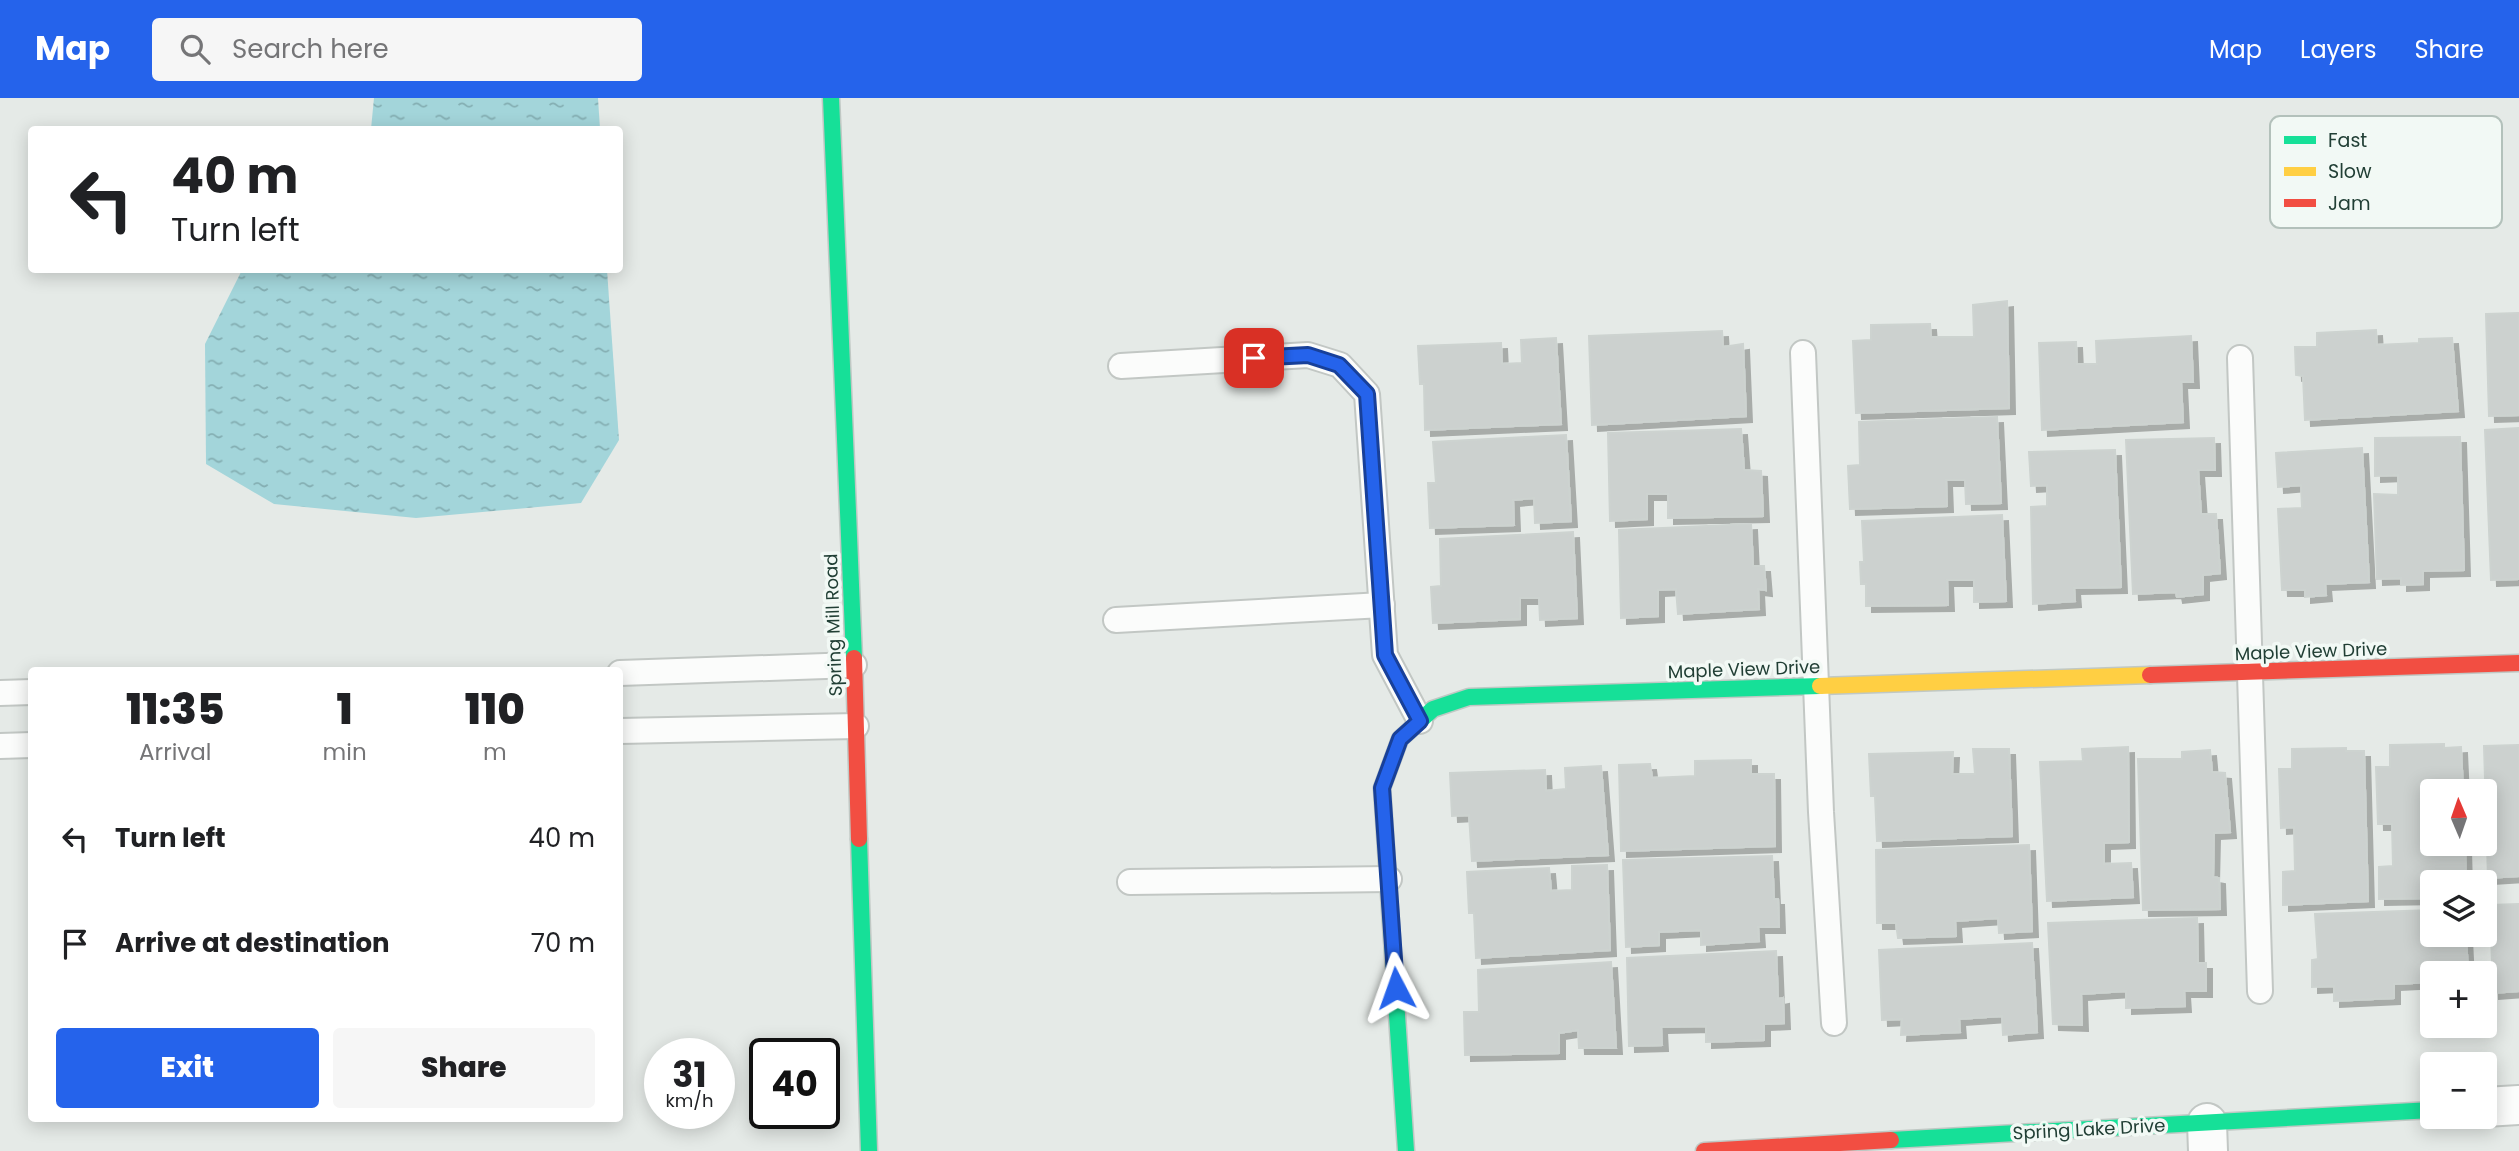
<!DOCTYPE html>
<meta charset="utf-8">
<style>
:root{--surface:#fff;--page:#f6f6f6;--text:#202124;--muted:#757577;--accent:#2563eb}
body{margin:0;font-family:Poppins,sans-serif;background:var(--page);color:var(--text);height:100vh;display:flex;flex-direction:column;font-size:26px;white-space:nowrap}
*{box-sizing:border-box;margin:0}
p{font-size:23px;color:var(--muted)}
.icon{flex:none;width:38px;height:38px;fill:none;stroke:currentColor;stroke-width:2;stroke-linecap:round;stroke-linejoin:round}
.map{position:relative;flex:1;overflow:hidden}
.drawer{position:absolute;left:28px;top:569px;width:595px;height:455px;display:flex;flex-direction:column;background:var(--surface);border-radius:7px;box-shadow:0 4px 18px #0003}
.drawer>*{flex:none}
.hud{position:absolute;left:28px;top:28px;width:595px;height:147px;border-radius:7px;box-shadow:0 4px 18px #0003;background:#fff;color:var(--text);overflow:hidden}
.needle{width:46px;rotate:358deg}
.controls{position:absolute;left:2420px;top:681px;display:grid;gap:14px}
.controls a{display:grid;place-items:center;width:77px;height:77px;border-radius:7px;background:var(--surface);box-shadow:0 4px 18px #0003;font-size:35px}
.speed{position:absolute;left:644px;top:940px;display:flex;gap:14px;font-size:35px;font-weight:700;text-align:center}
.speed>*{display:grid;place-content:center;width:91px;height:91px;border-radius:50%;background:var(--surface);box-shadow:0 4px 18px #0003;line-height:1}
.speed small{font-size:18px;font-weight:400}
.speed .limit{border:4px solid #111;border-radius:10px;background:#fff;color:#111}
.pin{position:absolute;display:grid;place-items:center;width:60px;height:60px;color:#fff;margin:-30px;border-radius:14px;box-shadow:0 4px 10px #0006}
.me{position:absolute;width:77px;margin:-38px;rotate:356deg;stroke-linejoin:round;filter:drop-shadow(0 0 5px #0008)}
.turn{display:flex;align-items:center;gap:24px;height:147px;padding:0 28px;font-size:32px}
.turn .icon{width:91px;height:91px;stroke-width:2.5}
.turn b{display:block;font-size:49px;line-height:60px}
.eta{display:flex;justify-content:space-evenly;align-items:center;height:119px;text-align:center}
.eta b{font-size:42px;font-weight:800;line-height:49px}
.cta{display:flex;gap:14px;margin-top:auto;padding:14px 28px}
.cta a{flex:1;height:80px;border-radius:7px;background:var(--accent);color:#fff;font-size:28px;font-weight:800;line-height:80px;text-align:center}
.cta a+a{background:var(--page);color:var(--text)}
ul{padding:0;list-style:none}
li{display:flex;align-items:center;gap:21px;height:105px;padding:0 28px}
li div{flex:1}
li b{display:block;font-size:26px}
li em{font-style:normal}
header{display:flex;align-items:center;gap:42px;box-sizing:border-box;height:98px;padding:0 35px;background:var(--accent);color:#fff}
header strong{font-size:33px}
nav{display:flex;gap:38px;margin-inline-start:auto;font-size:24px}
.search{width:490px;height:63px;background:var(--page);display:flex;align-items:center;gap:18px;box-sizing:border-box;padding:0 24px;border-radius:7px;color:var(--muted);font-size:26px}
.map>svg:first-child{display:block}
</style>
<header>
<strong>Map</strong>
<div class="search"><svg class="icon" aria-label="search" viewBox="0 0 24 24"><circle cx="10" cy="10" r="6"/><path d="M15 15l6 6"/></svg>Search here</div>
<nav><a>Map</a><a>Layers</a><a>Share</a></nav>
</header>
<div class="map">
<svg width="2519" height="1053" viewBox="0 0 2519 1053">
<defs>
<pattern id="water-ripples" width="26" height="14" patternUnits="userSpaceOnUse" patternTransform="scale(1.75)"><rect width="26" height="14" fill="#a3d5da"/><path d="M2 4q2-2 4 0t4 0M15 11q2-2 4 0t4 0" fill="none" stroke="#84aeb2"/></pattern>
<filter id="shadow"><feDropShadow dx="6" dy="6" stdDeviation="0" flood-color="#0004"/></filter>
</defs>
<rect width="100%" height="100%" fill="#e5eae7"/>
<g fill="url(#water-ripples)">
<polygon points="374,0 598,0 600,31 371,31"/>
<polygon points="242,172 607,172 619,342 581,405 416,420 274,406 206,366 205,246"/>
</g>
<g fill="#ccd1cf" stroke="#cdd3d0" stroke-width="2" filter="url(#shadow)">
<polygon points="2007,203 2009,310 1856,315 1853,243 1871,242 1871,227 1930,226 1931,239 1974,239 1973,207"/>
<polygon points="2519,215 2519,317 2489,318 2486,216"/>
<polygon points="2376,232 2377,247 2419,245 2419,241 2452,240 2458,313 2305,322 2303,278 2296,277 2295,249 2317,249 2317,235"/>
<polygon points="1722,233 1723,249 1743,246 1746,318 1592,327 1589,238"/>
<polygon points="2191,238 2193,284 2181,284 2183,324 2042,332 2039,245 2076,244 2077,266 2097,266 2096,243"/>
<polygon points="1556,240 1561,326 1425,332 1424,286 1420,286 1418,248 1501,245 1502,266 1522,265 1521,242"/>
<polygon points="1997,319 2001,405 1966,406 1965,382 1946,382 1947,408 1850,411 1848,368 1860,367 1859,324"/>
<polygon points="2519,330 2519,481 2491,482 2485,332"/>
<polygon points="1741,331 1744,372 1761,373 1763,418 1668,420 1668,396 1647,396 1647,421 1610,423 1608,335"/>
<polygon points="1566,337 1571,423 1535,425 1534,400 1513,402 1514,427 1430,430 1428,385 1436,385 1433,344"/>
<polygon points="2460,339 2464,472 2423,473 2423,486 2401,487 2401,480 2377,481 2374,396 2398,397 2398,377 2375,378 2375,340"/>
<polygon points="2214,340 2215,372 2198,372 2201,416 2216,416 2220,475 2203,477 2203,496 2177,499 2176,494 2133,496 2126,342"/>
<polygon points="2362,350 2369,484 2325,486 2326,497 2305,499 2305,492 2282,492 2278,411 2302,410 2301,387 2278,389 2276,355"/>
<polygon points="2115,352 2121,489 2074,490 2075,503 2033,506 2031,409 2047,408 2047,387 2031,388 2029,354"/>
<polygon points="2002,417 2006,503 1974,504 1974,482 1947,482 1948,507 1866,508 1866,486 1861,486 1860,464 1864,464 1862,423"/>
<polygon points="1751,426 1753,468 1764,468 1766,492 1758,491 1759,511 1678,516 1676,491 1658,492 1658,518 1621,520 1619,432"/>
<polygon points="1573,434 1577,520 1540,522 1539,500 1520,500 1520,521 1433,525 1431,489 1441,488 1440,441"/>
<polygon points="2444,646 2444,650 2461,649 2463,693 2432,693 2432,746 2465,746 2466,784 2432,784 2432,800 2379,801 2379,769 2393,768 2392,726 2378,726 2376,669 2390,669 2390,647"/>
<polygon points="2519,647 2519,778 2488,780 2484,648"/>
<polygon points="2128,649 2129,744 2104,745 2104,766 2131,765 2133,799 2047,803 2040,664 2083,663 2082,651"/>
<polygon points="2346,650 2346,653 2364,653 2368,803 2283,807 2283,774 2295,773 2294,729 2281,730 2279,671 2292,671 2292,651"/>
<polygon points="1973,651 2009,651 2012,738 1877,743 1875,698 1871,698 1869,656 1953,654 1952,676 1975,676"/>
<polygon points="2210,652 2212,674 2225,675 2230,734 2214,735 2213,779 2219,780 2220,811 2143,812 2138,661 2182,661 2182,654"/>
<polygon points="1751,662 1751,676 1774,676 1775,748 1621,753 1619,667 1650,666 1652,680 1695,678 1695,663"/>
<polygon points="1601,668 1608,757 1472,763 1469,717 1452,718 1450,675 1545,672 1546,693 1566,691 1565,670"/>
<polygon points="2029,747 2032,833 1999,835 1998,820 1955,823 1956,838 1898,840 1896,825 1877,825 1876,752"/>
<polygon points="1772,758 1774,801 1778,801 1779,829 1758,829 1759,843 1701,847 1701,832 1659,834 1659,847 1626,849 1623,762"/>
<polygon points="1607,767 1610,852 1476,860 1474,815 1469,815 1467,774 1549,770 1551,793 1572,792 1572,768"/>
<polygon points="2519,806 2519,893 2493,895 2490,807"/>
<polygon points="2432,812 2432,836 2466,836 2468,875 2432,875 2432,884 2394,886 2394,900 2334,903 2334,888 2312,889 2312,862 2318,861 2315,816"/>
<polygon points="2197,820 2198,865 2206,865 2206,893 2184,893 2185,908 2126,910 2126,893 2081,896 2082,927 2053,926 2048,825"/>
<polygon points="2032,845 2037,934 2003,937 2002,918 1959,921 1960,934 1901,937 1902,921 1882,922 1879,852"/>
<polygon points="1776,853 1778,901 1783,900 1784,925 1764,926 1764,942 1706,944 1706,928 1661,929 1662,947 1629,948 1627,860"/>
<polygon points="1611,864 1616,950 1579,950 1578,932 1559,935 1559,955 1465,957 1464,914 1479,914 1478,872"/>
</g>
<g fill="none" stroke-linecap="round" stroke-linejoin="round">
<defs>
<g id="lane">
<polyline points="1803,255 1821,714 1834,925"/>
<polyline points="2240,260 2260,893"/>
<polyline points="1121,268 1308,257 1340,267 1367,296 1385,557 1420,623"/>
<polyline points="1116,522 1382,507"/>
<polyline points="620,575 854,567"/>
<polyline points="0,595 32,594"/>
<polyline points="620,633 856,628"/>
<polyline points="0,648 32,647"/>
<polyline points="1130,784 1389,781"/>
</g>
<g id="street">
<polyline points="2485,1009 2519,1007"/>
<polyline points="2207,1025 2208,1053"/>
</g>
<g id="fast">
<polyline points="831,0 854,560"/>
<polyline points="859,741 869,1053"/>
<polyline points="1891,1042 2432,1012"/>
<polyline points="1406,1053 1382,690 1400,641 1433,611 1469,599 1820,588"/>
</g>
<polyline id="slow" points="1820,588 2150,577"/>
<g id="jam">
<polyline points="854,560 859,741"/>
<polyline points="2150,577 2519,565"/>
<polyline points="1704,1053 1891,1042"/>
</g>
</defs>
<use href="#lane" stroke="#c2c7c4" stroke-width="28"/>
<use href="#street" stroke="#c2c7c4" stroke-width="42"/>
<use href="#fast" stroke="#c0c8c4" stroke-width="19"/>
<use href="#slow" stroke="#c0c8c4" stroke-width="19"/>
<use href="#jam" stroke="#c0c8c4" stroke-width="19"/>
<use href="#lane" stroke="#fbfcfb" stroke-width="24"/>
<use href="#street" stroke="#fbfcfb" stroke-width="38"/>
<use href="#fast" stroke="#16e098" stroke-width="16"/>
<use href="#slow" stroke="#ffcf43" stroke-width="16"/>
<use href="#jam" stroke="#f24e42" stroke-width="16"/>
</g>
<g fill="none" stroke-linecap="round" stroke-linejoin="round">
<defs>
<polyline id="route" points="1254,260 1308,257 1339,267 1367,296 1385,557 1420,623 1400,641 1382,690 1396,890"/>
</defs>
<use href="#route" stroke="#184099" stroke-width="18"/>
<use href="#route" stroke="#2563eb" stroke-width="12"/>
</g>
<g text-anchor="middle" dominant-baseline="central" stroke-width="7" stroke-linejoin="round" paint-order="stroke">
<g font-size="18" fill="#213f35" stroke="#f2f9f5">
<text transform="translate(833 527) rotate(-92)">Spring Mill Road</text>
<text transform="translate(2311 553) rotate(-2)">Maple View Drive</text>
<text transform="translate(1744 571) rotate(-2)">Maple View Drive</text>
<text transform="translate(2089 1031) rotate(-3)">Spring Lake Drive</text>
</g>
</g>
<rect x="2270" y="18" width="232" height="112" rx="10" fill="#f2f9f5" stroke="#b3c1bb" stroke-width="2"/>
<rect x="2284" y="38" width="32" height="8" fill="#16e098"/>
<rect x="2284" y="69" width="32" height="9" fill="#ffcf43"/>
<rect x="2284" y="101" width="32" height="8" fill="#f24e42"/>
<g font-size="19" fill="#213f35">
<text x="2328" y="49">Fast</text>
<text x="2328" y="80">Slow</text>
<text x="2328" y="112">Jam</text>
</g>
</svg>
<div class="controls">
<a><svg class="needle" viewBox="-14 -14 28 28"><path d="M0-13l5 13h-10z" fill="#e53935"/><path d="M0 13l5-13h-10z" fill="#757577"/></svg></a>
<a><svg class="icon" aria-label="layers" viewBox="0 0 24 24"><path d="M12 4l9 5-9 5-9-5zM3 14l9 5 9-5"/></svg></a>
<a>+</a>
<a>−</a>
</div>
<div class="speed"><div>31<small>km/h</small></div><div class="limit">40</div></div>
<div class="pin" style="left:1254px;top:260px;background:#d93025"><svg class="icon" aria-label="arrive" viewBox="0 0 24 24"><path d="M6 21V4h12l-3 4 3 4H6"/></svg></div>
<svg class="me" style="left:1396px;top:890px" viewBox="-20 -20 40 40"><path d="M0-17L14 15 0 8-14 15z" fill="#2563eb" stroke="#fff" stroke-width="4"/></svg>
<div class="hud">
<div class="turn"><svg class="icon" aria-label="left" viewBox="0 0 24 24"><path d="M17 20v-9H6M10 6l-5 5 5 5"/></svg><div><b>40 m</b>Turn left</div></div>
</div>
<section class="drawer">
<div class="eta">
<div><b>11:35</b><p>Arrival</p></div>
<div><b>1</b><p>min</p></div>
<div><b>110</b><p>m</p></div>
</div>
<ul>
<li><svg class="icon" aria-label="left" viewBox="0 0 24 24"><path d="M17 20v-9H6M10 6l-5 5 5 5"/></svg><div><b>Turn left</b></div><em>40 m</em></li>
<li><svg class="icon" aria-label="arrive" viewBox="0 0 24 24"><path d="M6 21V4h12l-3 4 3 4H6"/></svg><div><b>Arrive at destination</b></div><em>70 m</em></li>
</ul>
<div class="cta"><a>Exit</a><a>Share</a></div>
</section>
</div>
